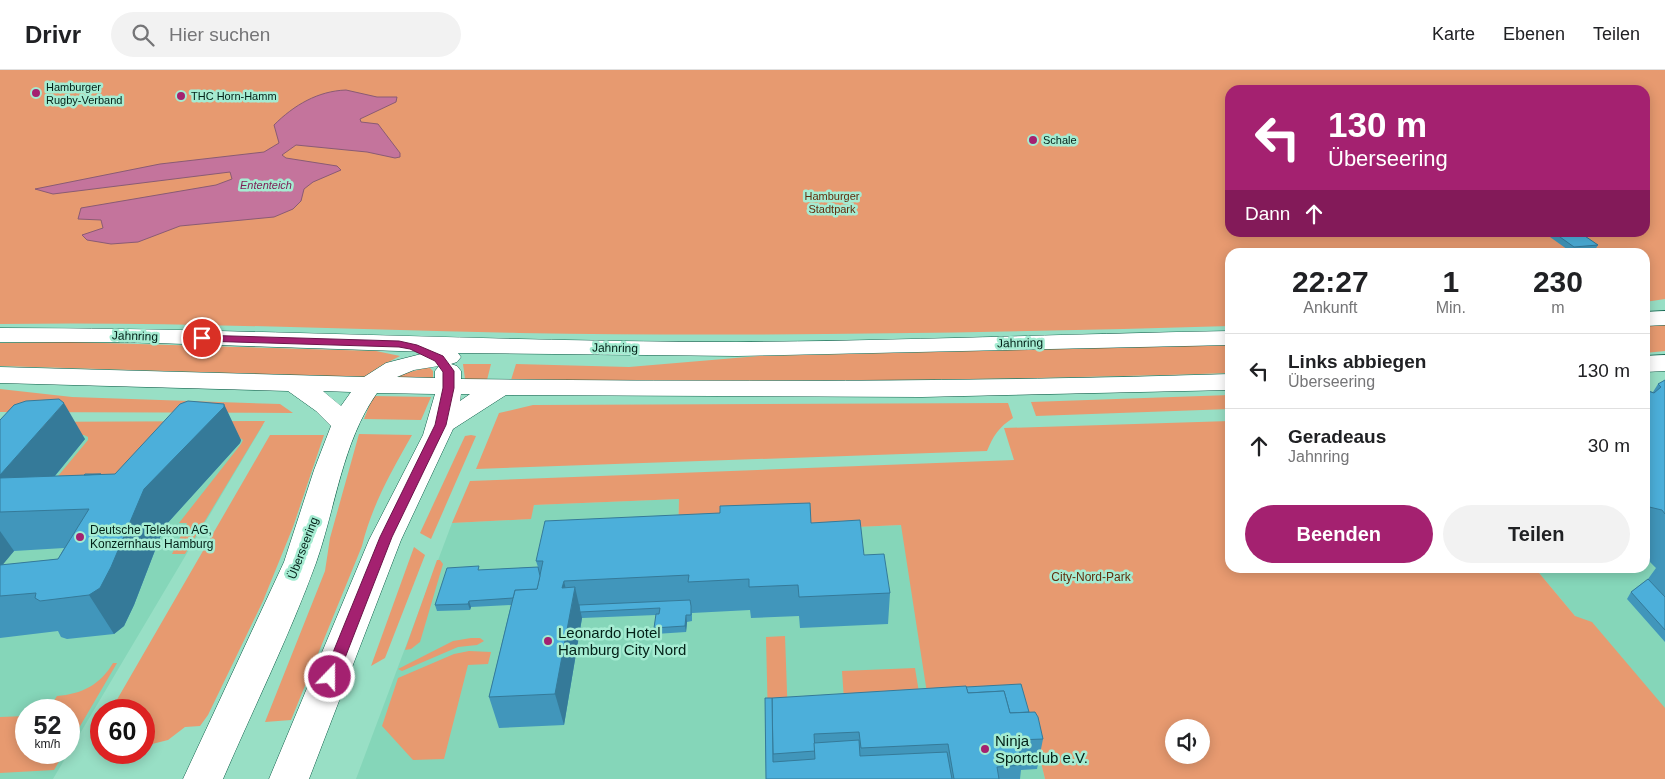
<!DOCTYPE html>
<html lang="de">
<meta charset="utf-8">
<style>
:root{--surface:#fff;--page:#f2f2f2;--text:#202124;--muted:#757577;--line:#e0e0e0;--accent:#a42170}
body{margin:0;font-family:Helvetica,sans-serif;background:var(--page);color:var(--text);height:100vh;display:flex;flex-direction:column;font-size:19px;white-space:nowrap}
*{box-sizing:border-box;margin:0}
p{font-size:16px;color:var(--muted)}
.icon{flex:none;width:28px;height:28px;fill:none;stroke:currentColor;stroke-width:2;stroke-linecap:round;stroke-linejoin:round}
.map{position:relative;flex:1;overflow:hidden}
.panel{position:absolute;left:1225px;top:178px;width:425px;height:325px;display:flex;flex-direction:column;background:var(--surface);border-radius:15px;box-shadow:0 2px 12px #0003}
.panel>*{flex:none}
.guide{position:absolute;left:1225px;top:15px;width:425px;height:152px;border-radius:15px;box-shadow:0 2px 12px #0003;background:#a42170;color:#fff;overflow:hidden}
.fabs{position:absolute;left:1165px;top:649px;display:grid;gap:10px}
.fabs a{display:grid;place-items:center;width:45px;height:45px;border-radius:50%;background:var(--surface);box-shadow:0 2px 12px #0003;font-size:25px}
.speed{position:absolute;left:15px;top:629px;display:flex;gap:10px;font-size:25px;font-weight:700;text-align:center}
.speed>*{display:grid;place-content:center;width:65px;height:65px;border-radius:50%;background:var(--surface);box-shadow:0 2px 12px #0003;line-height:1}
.speed small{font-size:12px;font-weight:400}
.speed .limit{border:8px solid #d22;background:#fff;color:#111}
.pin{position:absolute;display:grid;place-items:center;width:42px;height:42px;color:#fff;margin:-21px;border:2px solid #fff;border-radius:50%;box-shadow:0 1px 5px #0007}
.me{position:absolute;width:55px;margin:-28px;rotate:22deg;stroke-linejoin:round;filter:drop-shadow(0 0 4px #0008)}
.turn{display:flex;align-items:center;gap:18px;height:105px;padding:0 20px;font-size:22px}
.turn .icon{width:65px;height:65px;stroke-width:2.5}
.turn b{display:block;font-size:35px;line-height:42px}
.then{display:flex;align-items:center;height:48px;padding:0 20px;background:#0003;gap:10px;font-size:19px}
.eta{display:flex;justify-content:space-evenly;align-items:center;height:85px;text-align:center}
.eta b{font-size:30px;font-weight:700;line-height:35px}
.action{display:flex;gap:10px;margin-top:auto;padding:10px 20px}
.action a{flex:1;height:58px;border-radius:30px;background:var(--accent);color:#fff;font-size:20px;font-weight:700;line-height:58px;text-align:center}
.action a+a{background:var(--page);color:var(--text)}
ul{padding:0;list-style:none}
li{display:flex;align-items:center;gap:15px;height:75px;padding:0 20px;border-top:1px solid var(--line)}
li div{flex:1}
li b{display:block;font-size:19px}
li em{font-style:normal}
header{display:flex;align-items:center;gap:30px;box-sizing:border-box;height:70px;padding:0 25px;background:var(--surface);border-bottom:1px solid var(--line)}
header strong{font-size:24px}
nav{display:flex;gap:28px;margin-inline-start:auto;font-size:18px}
.search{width:350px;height:45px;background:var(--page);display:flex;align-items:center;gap:12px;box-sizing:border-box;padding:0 18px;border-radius:28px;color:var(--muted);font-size:19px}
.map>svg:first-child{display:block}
</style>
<header>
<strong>Drivr</strong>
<div class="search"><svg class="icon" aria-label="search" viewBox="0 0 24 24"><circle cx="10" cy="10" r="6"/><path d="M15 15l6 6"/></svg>Hier suchen</div>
<nav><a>Karte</a><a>Ebenen</a><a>Teilen</a></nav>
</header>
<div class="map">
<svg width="1665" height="709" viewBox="0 0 1665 709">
<rect width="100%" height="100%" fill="#98dfc5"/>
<g fill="#85d6b9" fill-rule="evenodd">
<polygon points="1665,334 1665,654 1535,498 1645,498 1645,335"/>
<path d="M263,355L53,709H0V365ZM26,640H69V682H26Z"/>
<polygon points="679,429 678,465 902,455 1026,631 1045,709 356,709 452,453 530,449 534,435"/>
</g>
<g fill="#e79a70" fill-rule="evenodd">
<path d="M0,0H1665V229L1645,232V182H1230V256C993,263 756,267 519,263C346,260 173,251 0,254ZM1230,20H1645V162H1230Z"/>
<polygon points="1665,254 1665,281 1645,283 1645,256"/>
<polygon points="70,272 376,281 400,286 379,297 366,307 0,296 0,273"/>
<path d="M1230,275V303C990,311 751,312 511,310L516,294L629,297L759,286Z"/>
<polygon points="463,294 491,294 487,310 465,309"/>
<polygon points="429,297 433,301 433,309 396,308 398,305"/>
<polygon points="0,319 72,327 280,334 293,343 0,342"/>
<polygon points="1230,325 1230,339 1036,346 1031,332"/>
<polygon points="373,326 431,327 421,350 364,349"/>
<path d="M1008,333L1013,348C999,357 993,366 987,381L476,399L499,343L533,335Z"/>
<polygon points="265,351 185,484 172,484 187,453 179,453 241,374 243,370 240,368 206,367 158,414 48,418 88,370 88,367 84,365 45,366 0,352"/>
<path d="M1230,351V498H1535L1575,546L1592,552L1665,638V709H1045L1026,631L929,636L901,455L678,465L679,429L534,435L531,449L452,453L470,411L1014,390L1004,358ZM1174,658H1201V685H1174Z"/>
<path d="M359,364L412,365C391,402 372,435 362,476L291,650L265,652L325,501L330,468Z"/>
<polygon points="270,365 324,365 293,457 263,531 208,645 200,656 185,657 168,670 144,676 144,640 111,640"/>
<polygon points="471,365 476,366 431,469 420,463 465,366"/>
<polygon points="414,477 425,485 385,588 371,596"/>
<polygon points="437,490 440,490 443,494 420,572 411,579 405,580"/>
<polygon points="785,566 788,650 768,651 766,567"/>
<polygon points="471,568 480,568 484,571 477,575 458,577 402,601 398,599 453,571"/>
<polygon points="469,581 491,582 488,594 468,595 444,689 413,690 382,656 398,608 454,584"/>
<path d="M113,593H117L69,675V640H48L57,626C82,624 100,615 113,593Z"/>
<polygon points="915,598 922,641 845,645 842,601"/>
<polygon points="26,646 26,682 64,683 54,700 0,703 0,647"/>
</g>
<path fill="#c4749c" stroke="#8a5b74" d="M346,20L377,27H397L396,32L360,49L361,52L378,54L400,83V87L395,88L367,82L296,75L282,85L286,88L337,96L341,100L313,112L304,119L301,131L293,139L274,147L180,156L138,172L111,174L87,170L82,165L103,158L101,150L78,149L81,138L216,115L232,109L230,102L53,124L35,119L160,94L264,82L279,73L274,55C294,35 318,21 346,20Z"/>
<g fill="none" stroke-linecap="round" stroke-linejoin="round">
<defs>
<g id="major">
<polygon points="1665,241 1665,255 1645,256 1645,242"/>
<path d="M0,258C245,258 490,272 736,272C900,271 1065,264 1230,261V275L737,286L458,283L461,287L457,292L451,294L457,296L461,301V309C717,312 974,312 1230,304V320L922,327L506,325L453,359L401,470L309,709H269L369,470L423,365L435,324L377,323C342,373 336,436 316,493C289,567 254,637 223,709H183L284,492L314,400L331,356L316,341L288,321L0,313V297L364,307L386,293L429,282L123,272H0ZM439,296L435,301V308L397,307L414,300ZM323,321L351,322L341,336ZM461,324H470L460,331Z"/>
<polygon points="1665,285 1665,301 1645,302 1645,286"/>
</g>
</defs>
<use href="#major" stroke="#0b5b46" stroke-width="1"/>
<use href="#major" fill="#fff" fill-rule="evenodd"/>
</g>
<g fill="#4196bb" fill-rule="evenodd">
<polygon points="1543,162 1579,162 1598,175 1595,180 1571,182"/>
<polygon points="1665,310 1665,572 1627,529 1631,522 1648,509 1656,498 1645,487 1645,320 1653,322 1658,314"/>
<path d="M0,350L85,369L55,406L115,404L241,370L240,373L164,457L134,535L124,556L114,564L67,569L61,567L58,561L0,568ZM64,478L58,489L2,495L14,481Z"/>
<polygon points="811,453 864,485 890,523 888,554 800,558 799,546 751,548 750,540 692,543 692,542 692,551 687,552 686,562 655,564 654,558 656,545 582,548 564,655 499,658 489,627 511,535 471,537 470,540 437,541 435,535 480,500 538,497 536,491"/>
<polygon points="765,628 1029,642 1043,669 1037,699 1021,700 1020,709 766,709"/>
</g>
<g fill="#357a99">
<polygon points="64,333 85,369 26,441 0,411 0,405"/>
<polygon points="224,334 241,370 240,373 164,457 134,535 124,556 114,564 89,525 144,419"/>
<polygon points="0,461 14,481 0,498"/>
<polygon points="564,511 571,541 575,517 582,548 564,655 555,624 562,518"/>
<polygon points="469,531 471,537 470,540 468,534"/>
<polygon points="686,545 687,552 686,562 685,556"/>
</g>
<g fill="#4cafda" stroke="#357a99">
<polygon points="1553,162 1579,162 1598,175 1574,177"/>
<polygon points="1665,310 1665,444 1662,440 1645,436 1645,320 1654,323 1661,317 1658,314"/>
<polygon points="59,329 64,333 0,405 0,350 14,335 26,331"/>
<polygon points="188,331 224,334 224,337 144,419 111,497 100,518 89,525 40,531 35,528 36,523 0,526 0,495 58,489 89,439 0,442 0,408 115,404 180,334"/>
<polygon points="85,404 101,404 84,405"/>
<polygon points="810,433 811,453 860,450 864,485 884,484 890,523 799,527 798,515 749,517 749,509 688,512 689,505 564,511 562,518 575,517 555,624 489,627 515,520 537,519 543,491 536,491 545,451 720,443 720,436"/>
<polygon points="479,496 478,500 538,497 540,506 537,519 515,520 513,528 469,531 468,534 435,535 447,498"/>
<polygon points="1648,509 1665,527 1665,560 1631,522"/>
<polygon points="690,530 691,536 691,545 686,545 685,556 654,558 656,544 659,544 660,538 580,542 579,535"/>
<polygon points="1021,614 1029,642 1010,643 1004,621 968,623 966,617"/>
<polygon points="966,616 968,623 1004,621 1010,643 1035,642 1038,647 1043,669 1017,670 1022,695 997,697 999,709 954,709 948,674 861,678 859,662 814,664 815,681 773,684 772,628"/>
<polygon points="765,628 772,628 773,692 815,689 814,673 859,670 860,686 947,682 952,709 766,709"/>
</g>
<polygon fill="#a42170" stroke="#6b1549" points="198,265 399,271 417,275 443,286 454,301 454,318 446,355 392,467 336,611 330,613 325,611 323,607 380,467 435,355 443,318 443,302 435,291 410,279 399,277 202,271 198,270"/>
<g fill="#a42170" stroke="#a5ecd2" stroke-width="2">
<circle cx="36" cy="23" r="5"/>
<circle cx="181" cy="26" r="5"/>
<circle cx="1033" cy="70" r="5"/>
<circle cx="80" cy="467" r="5"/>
<circle cx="548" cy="571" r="5"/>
<circle cx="985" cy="679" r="5"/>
</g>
<g text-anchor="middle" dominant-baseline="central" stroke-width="5" stroke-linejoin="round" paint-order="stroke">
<g font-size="11" fill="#032118" stroke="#a5ecd2" text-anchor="start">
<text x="46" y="17">Hamburger<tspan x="46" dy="13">Rugby-Verband</tspan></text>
<text x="191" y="26">THC Horn-Hamm</text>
<text x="1043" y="70">Schale</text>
</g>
<g font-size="11" font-style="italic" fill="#7f2057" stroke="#a5ecd2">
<text x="266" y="115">Ententeich</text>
</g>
<g font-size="11" fill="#602e0e" stroke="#a5ecd2">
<text x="832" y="126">Hamburger<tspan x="832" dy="13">Stadtpark</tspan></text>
</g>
<g font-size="12" fill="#032118" stroke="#a5ecd2">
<text transform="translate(135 266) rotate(2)">Jahnring</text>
<text transform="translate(1020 273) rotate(-1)">Jahnring</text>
<text transform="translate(615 278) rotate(1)">Jahnring</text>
<text transform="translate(303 478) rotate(-69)">Überseering</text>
</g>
<g font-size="12" fill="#032118" stroke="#a5ecd2" text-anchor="start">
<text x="90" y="460">Deutsche Telekom AG,<tspan x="90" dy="14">Konzernhaus Hamburg</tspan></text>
</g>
<g font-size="12" fill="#602e0e" stroke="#a5ecd2">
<text x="1091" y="507">City-Nord-Park</text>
</g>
<g font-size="15" fill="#032118" stroke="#a5ecd2" text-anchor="start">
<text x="558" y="562">Leonardo Hotel<tspan x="558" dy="17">Hamburg City Nord</tspan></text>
<text x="995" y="670">Ninja<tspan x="995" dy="17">Sportclub e.V.</tspan></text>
</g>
</g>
</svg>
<div class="fabs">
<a><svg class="icon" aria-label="sound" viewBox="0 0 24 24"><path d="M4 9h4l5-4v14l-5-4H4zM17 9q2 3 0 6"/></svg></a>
</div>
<div class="speed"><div>52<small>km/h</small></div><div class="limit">60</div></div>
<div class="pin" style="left:202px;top:268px;background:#d93025"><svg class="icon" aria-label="arrive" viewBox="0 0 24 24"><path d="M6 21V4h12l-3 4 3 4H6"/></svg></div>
<svg class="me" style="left:330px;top:607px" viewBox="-20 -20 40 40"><circle r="17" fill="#a42170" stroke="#fff" stroke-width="3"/><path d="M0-11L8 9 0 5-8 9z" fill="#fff"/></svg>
<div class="guide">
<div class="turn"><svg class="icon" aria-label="left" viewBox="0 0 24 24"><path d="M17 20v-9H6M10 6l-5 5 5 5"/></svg><div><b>130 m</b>Überseering</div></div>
<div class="then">Dann<svg class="icon" aria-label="ahead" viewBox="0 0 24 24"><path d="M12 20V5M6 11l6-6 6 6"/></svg></div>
</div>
<section class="panel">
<div class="eta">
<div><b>22:27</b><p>Ankunft</p></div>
<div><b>1</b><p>Min.</p></div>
<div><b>230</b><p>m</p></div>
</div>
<ul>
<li><svg class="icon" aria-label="left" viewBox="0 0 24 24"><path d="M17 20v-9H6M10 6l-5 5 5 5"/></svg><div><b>Links abbiegen</b><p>Überseering</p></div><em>130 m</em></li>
<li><svg class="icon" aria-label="ahead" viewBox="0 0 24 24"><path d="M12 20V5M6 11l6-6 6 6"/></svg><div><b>Geradeaus</b><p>Jahnring</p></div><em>30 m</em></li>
</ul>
<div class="action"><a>Beenden</a><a>Teilen</a></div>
</section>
</div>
